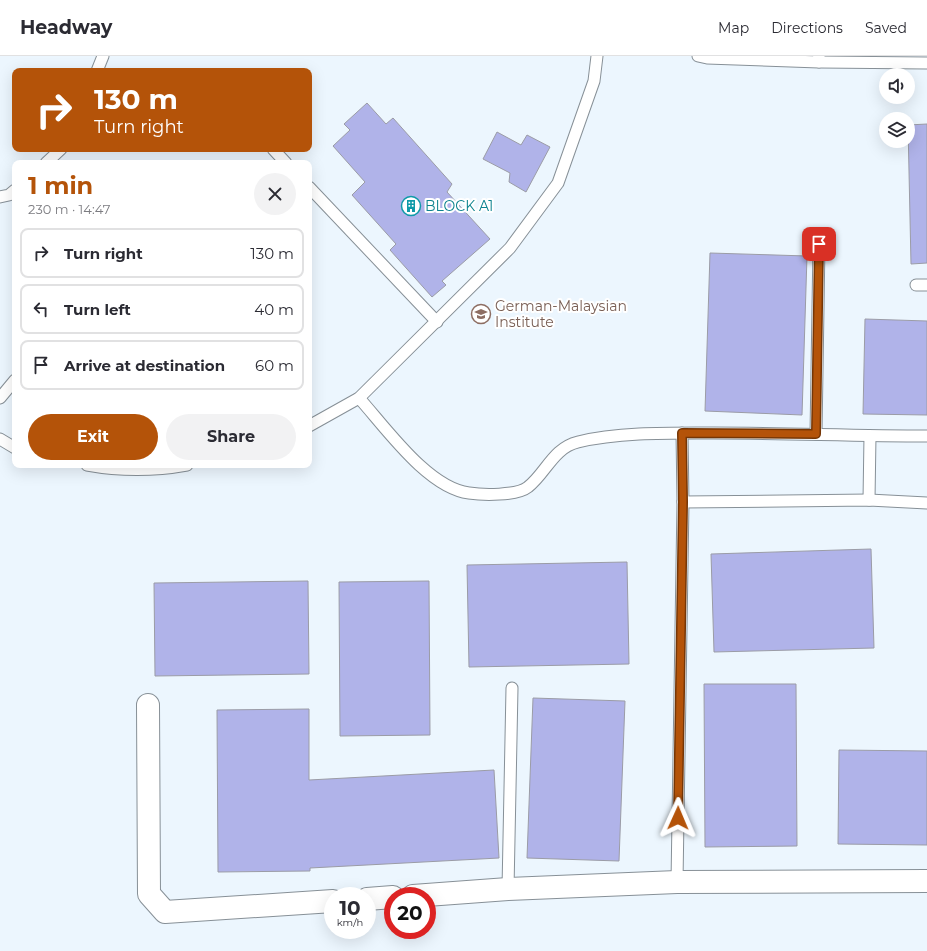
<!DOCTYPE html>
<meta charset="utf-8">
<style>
:root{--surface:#fff;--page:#f2f2f3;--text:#2b2b33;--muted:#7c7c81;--line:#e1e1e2;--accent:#b45309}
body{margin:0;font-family:Montserrat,sans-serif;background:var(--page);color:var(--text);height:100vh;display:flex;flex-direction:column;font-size:15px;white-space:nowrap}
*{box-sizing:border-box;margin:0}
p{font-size:13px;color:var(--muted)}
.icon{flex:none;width:22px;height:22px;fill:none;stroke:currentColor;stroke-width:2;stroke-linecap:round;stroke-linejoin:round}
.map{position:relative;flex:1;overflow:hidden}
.panel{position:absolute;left:12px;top:104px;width:300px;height:308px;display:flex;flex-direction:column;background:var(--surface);border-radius:8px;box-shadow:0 4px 16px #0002}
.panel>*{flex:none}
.guide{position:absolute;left:12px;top:12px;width:300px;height:84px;border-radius:8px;box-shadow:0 4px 16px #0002;background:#b45309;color:#fff;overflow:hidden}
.fabs{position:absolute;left:879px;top:12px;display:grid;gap:8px}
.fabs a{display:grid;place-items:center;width:36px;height:36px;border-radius:50%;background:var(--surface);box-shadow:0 4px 16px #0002;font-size:20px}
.speed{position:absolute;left:324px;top:831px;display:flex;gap:8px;font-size:20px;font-weight:700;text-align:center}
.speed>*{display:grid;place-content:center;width:52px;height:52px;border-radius:50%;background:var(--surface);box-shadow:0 4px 16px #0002;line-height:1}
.speed small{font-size:10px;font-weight:400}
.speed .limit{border:6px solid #d22;background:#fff;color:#111}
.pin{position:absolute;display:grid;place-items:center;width:34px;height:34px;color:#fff;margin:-17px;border-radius:8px;box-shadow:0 2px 6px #0006}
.me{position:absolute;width:44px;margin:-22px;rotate:1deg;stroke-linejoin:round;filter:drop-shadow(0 0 3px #0008)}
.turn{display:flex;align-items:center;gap:14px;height:84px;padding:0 16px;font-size:18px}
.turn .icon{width:52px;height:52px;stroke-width:2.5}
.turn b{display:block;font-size:28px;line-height:34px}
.round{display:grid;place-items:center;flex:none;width:42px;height:42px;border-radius:21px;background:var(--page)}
.head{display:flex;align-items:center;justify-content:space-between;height:68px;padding:0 16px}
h1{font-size:24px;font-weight:700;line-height:30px;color:var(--accent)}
.cta{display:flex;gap:8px;margin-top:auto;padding:8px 16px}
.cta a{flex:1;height:46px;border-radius:24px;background:var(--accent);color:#fff;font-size:16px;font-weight:700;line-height:46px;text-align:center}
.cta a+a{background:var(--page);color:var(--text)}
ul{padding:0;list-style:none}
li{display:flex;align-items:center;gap:12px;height:50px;margin:0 8px 6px;padding:0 8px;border:2px solid var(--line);border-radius:8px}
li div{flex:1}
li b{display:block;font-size:15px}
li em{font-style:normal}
header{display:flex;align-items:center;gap:24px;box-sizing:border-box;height:56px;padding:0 20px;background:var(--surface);border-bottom:1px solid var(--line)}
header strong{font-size:19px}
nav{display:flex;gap:22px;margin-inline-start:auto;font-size:14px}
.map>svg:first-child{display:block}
</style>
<header>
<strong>Headway</strong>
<nav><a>Map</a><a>Directions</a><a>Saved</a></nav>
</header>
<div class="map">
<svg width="927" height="895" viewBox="0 0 927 895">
<rect width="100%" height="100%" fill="#ecf6fe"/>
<g fill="#b0b3e9" stroke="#9b9ca6">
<polygon points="367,47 386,68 393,62 452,128 447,136 490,183 442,225 446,229 432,241 390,194 396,188 352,139 365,126 333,90 350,74 344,68"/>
<polygon points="927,68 927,207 911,208 908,69"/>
<polygon points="497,76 521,89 527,79 550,91 526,136 509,126 510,117 483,103"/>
<polygon points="710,197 807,200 802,359 705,355"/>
<polygon points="865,263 927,265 927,359 863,358"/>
<polygon points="871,493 874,592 714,596 711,498"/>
<polygon points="627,506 629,608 469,611 467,509"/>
<polygon points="308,525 309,618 155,620 154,527"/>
<polygon points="429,525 430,679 340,680 339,526"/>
<polygon points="704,628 796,628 797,790 705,791"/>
<polygon points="533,642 625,645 619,805 527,802"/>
<polygon points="309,653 309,724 494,714 499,802 310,812 310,815 218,816 217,654"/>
<polygon points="839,694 927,695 927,789 838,788"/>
</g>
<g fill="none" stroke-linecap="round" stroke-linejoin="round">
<defs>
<g id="lane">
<polyline points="698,0 707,2 819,6 819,0"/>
<polyline points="819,6 927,7"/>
<polyline points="97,15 103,0"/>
<polyline points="273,93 286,107"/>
<polyline points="46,107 61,93"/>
<polyline points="309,131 437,266"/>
<polyline points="0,141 9,139 15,134"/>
<polyline points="916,229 927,229"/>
<polyline points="0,342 15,324"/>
<path d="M359,342C386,372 428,432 469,437C482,439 517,440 528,431C546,417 553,392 578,386C618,376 671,377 713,377C784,377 856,380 927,380"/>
<polyline points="309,370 359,342 510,192 558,127 594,25 597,0"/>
<polyline points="816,378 819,188"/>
<polyline points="0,383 15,392"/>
<path d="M87,409C120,415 154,415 187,409"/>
<polyline points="869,444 870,380"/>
<polyline points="683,446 869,444 927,447"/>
<polyline points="677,826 683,446 682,377"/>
<polyline points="508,833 512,632"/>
</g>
<g id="street">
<polyline points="148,649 149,838 165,856 333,845"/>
<polyline points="413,840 508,833 677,826 927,825"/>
<polyline points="367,843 393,841"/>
</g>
</defs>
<use href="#lane" stroke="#879097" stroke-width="13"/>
<use href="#street" stroke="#879097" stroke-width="24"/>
<use href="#lane" stroke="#fff" stroke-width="11"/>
<use href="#street" stroke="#fff" stroke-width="22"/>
</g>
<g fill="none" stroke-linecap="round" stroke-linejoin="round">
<defs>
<polyline id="route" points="678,762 683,446 682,377 816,378 819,188"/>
</defs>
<use href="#route" stroke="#753606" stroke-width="10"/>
<use href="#route" stroke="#b45309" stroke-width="7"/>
</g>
<defs>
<symbol id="building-ring" viewBox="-11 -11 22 22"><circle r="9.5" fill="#fff" stroke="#0f9aa8" stroke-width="1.5"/><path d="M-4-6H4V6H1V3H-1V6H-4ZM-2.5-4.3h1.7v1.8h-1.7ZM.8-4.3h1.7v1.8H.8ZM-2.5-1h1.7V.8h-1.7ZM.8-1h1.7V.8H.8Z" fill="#0f9aa8"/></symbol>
<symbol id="university-ring" viewBox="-11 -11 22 22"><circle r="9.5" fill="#fff" stroke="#8d6e63" stroke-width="1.5"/><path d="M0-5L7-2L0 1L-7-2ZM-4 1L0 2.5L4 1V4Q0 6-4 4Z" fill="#8d6e63"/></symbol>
</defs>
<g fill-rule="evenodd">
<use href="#building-ring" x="400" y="139" width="22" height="22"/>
<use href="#university-ring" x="470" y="247" width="22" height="22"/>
</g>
<g text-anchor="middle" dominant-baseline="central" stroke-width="4" stroke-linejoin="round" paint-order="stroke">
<g font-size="14" fill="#0d838f" stroke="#fff" text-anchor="start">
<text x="425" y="150">BLOCK A1</text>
</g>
<g font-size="14" fill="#785e54" stroke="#fff" text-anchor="start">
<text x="495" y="250">German-Malaysian<tspan x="495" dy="16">Institute</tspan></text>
</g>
</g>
</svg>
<div class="fabs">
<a><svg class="icon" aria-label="sound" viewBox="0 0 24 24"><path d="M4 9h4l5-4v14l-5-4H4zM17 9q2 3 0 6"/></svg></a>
<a><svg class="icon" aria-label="layers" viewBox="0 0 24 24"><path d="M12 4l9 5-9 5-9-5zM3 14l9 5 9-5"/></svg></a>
</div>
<div class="speed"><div>10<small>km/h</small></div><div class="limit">20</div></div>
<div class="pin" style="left:819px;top:188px;background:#d93025"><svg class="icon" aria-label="arrive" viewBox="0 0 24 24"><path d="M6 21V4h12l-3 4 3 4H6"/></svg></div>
<svg class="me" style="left:678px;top:762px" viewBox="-20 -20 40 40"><path d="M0-17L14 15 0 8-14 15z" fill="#b45309" stroke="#fff" stroke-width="4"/></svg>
<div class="guide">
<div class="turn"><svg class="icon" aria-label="right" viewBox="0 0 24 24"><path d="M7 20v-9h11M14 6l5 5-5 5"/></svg><div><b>130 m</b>Turn right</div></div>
</div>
<section class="panel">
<div class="head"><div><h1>1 min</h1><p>230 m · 14:47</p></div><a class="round"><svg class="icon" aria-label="close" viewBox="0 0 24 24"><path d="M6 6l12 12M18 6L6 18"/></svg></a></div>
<ul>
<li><svg class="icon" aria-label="right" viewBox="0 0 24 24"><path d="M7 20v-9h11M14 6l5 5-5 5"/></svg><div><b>Turn right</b></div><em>130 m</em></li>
<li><svg class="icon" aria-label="left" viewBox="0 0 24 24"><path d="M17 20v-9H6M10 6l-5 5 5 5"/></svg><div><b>Turn left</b></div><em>40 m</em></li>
<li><svg class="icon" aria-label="arrive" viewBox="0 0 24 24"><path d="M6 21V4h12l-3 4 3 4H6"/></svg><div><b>Arrive at destination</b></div><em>60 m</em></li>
</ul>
<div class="cta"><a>Exit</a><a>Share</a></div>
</section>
</div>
